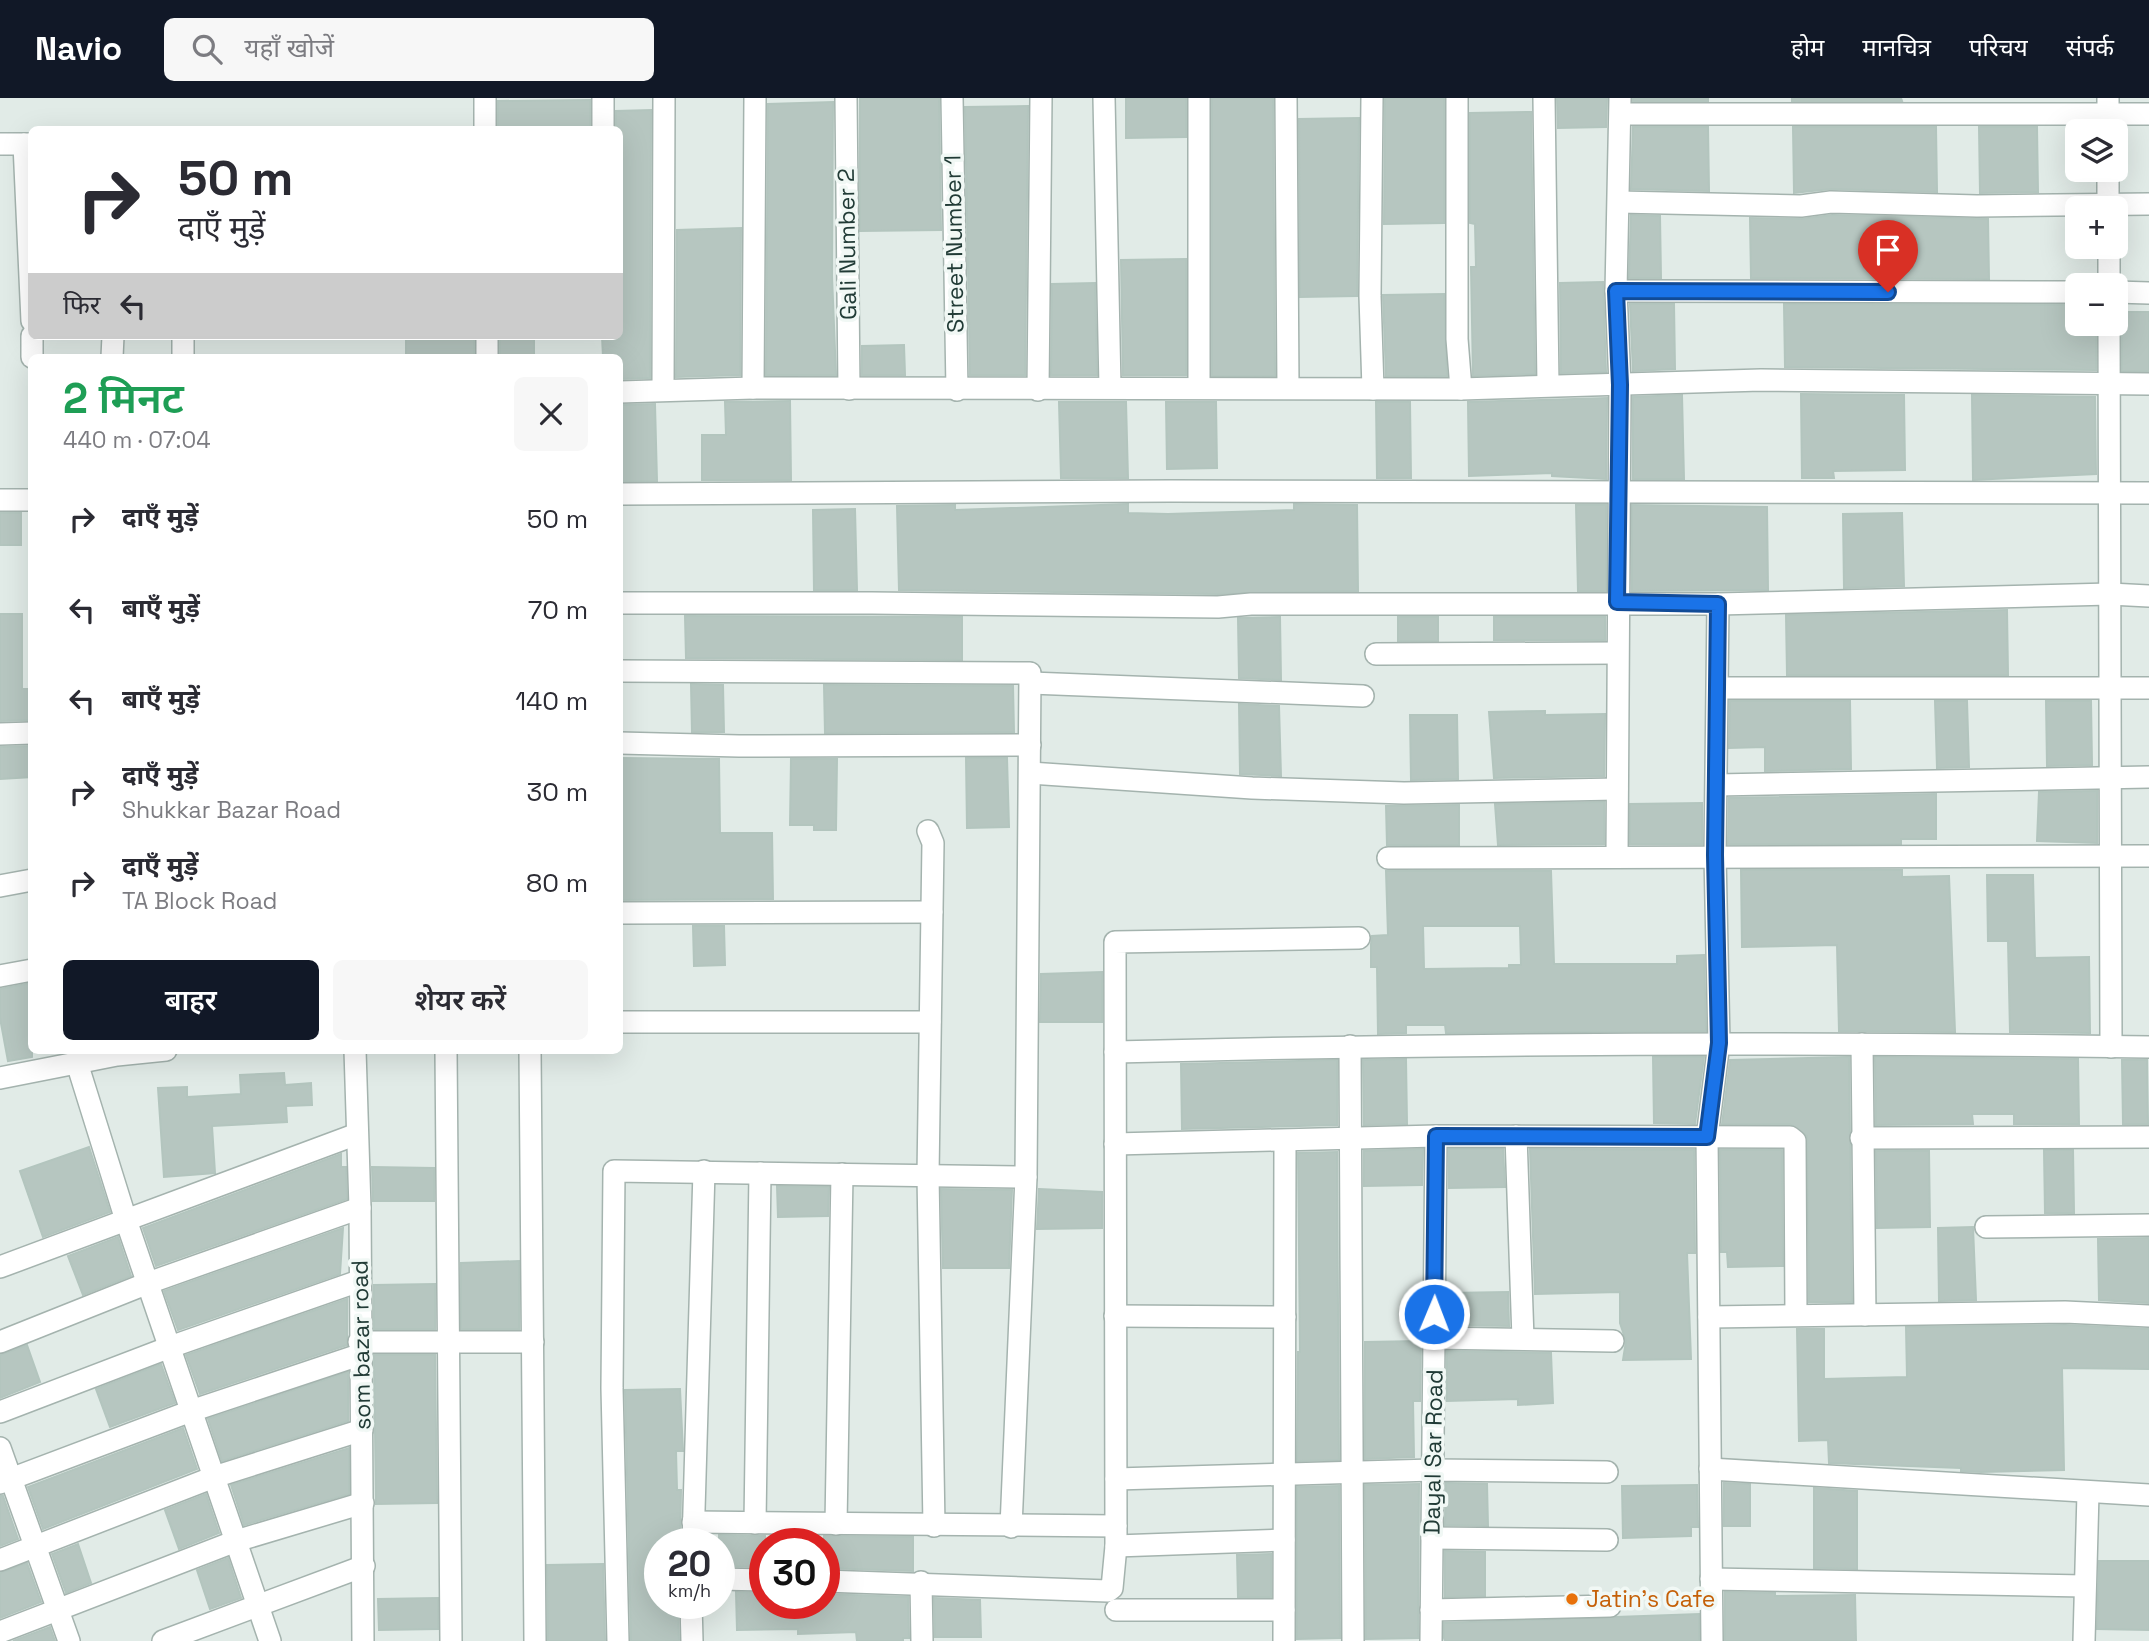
<!DOCTYPE html>
<html lang="hi">
<meta charset="utf-8">
<style>
:root{--surface:#fff;--page:#f7f7f7;--text:#2b2b33;--muted:#7c7c81;--accent:#111827}
body{margin:0;font-family:"Space Grotesk","Noto Sans Devanagari",sans-serif;background:var(--page);color:var(--text);height:100vh;display:flex;flex-direction:column;font-size:26px;white-space:nowrap}
*{box-sizing:border-box;margin:0}
p{font-size:23px;color:var(--muted)}
.icon{flex:none;width:38px;height:38px;fill:none;stroke:currentColor;stroke-width:2;stroke-linecap:round;stroke-linejoin:round}
.map{position:relative;flex:1;overflow:hidden}
.panel{position:absolute;left:28px;top:256px;width:595px;height:700px;display:flex;flex-direction:column;background:var(--surface);border-radius:10px;box-shadow:0 7px 28px #0002}
.panel>*{flex:none}
.guide{position:absolute;left:28px;top:28px;width:595px;height:214px;border-radius:10px;box-shadow:0 7px 28px #0002;background:#fff;color:var(--text);overflow:hidden}
.controls{position:absolute;left:2065px;top:21px;display:grid;gap:14px}
.controls a{display:grid;place-items:center;width:63px;height:63px;border-radius:10px;background:var(--surface);box-shadow:0 7px 28px #0002;font-size:35px}
.speed{position:absolute;left:644px;top:1430px;display:flex;gap:14px;font-size:35px;font-weight:700;text-align:center}
.speed>*{display:grid;place-content:center;width:91px;height:91px;border-radius:50%;background:var(--surface);box-shadow:0 7px 28px #0002;line-height:1}
.speed small{font-size:18px;font-weight:400}
.speed .limit{border:10px solid #d22;background:#fff;color:#111}
.pin{position:absolute;display:grid;place-items:center;width:60px;height:60px;color:#fff;margin:-72px -30px;border-radius:50% 50% 50% 0;rotate:-45deg;box-shadow:0 0 7px #0007}
.pin .icon{rotate:45deg}
.me{position:absolute;width:77px;margin:-38px;rotate:1deg;stroke-linejoin:round;filter:drop-shadow(0 0 5px #0008)}
.turn{display:flex;align-items:center;gap:24px;height:147px;padding:0 35px;font-size:32px}
.turn .icon{width:91px;height:91px;stroke-width:2.5}
.turn b{display:block;font-size:49px;line-height:60px}
.then{display:flex;align-items:center;height:66px;padding:0 35px;background:#0003;gap:14px;font-size:26px}
.round{display:grid;place-items:center;flex:none;width:74px;height:74px;border-radius:10px;background:var(--page)}
.head{display:flex;align-items:center;justify-content:space-between;height:119px;padding:0 35px}
h1{font-size:42px;font-weight:600;line-height:52px;color:#1e9e55}
.button{display:flex;gap:14px;margin-top:auto;padding:14px 35px}
.button a{flex:1;height:80px;border-radius:10px;background:var(--accent);color:#fff;font-size:28px;font-weight:600;line-height:80px;text-align:center}
.button a+a{background:var(--page);color:var(--text)}
ul{padding:0;list-style:none}
li{display:flex;align-items:center;gap:21px;height:91px;padding:0 35px}
li div{flex:1}
li b{display:block;font-size:26px}
li em{font-style:normal}
header{display:flex;align-items:center;gap:42px;box-sizing:border-box;height:98px;padding:0 35px;background:var(--accent);color:#fff}
header strong{font-size:33px}
nav{display:flex;gap:38px;margin-inline-start:auto;font-size:24px}
.search{width:490px;height:63px;background:var(--page);display:flex;align-items:center;gap:18px;box-sizing:border-box;padding:0 24px;border-radius:10px;color:var(--muted);font-size:26px}
.map>svg:first-child{display:block}
</style>
<header>
<strong>Navio</strong>
<div class="search"><svg class="icon" aria-label="search" viewBox="0 0 24 24"><circle cx="10" cy="10" r="6"/><path d="M15 15l6 6"/></svg>यहाँ खोजें</div>
<nav><a>होम</a><a>मानचित्र</a><a>परिचय</a><a>संपर्क</a></nav>
</header>
<div class="map">
<svg width="2149" height="1543" viewBox="0 0 2149 1543">
<rect width="100%" height="100%" fill="#e1ebe7"/>
<g fill="#b6c6c0" stroke="#b3c5be" stroke-width="2" fill-rule="evenodd">
<polygon points="860,0 939,0 941,132 860,133"/>
<polygon points="1126,0 1186,0 1186,39 1126,40"/>
<polygon points="1212,0 1273,0 1275,278 1212,278"/>
<polygon points="1385,0 1444,0 1444,125 1384,126"/>
<polygon points="1557,0 1607,0 1606,29 1558,30"/>
<rect x="1633" y="0" width="75" height="3"/>
<polygon points="1792,0 1901,0 1902,3 1792,3"/>
<polygon points="590,2 590,32 498,32 498,3"/>
<polygon points="833,4 832,178 836,277 766,277 768,6"/>
<polygon points="1028,8 1025,277 970,277 965,9"/>
<polygon points="651,12 650,280 620,281 620,259 603,259 602,238 620,238 620,32 616,32 616,13"/>
<polygon points="1531,14 1535,276 1473,278 1471,169 1476,169 1475,126 1470,125 1470,15"/>
<polygon points="1359,20 1357,198 1300,199 1299,21"/>
<polygon points="1633,29 1708,29 1709,93 1631,91"/>
<polygon points="1793,29 1936,29 1937,94 1831,91 1794,95"/>
<polygon points="1979,29 2037,29 2038,94 1980,95"/>
<polygon points="1631,117 1660,118 1661,180 1629,180"/>
<polygon points="1832,117 1988,121 1989,181 1751,180 1750,120 1801,121"/>
<polygon points="741,130 740,277 676,279 677,132"/>
<polygon points="1186,161 1186,277 1123,277 1121,162"/>
<polygon points="1603,184 1606,274 1561,275 1560,185"/>
<polygon points="1095,185 1097,277 1051,277 1052,186"/>
<polygon points="1444,196 1447,278 1386,278 1383,197"/>
<polygon points="1630,206 1674,206 1675,271 1633,273"/>
<polygon points="1784,206 2077,207 2077,226 2096,226 2096,272 1785,269"/>
<polygon points="2118,214 2149,214 2149,273 2122,273 2122,226"/>
<rect x="406" y="238" width="68" height="21"/>
<rect x="500" y="238" width="34" height="21"/>
<polygon points="904,247 905,277 862,277 862,248"/>
<polygon points="1801,296 1904,297 1905,372 1833,373 1834,380 1802,380"/>
<polygon points="1682,297 1684,381 1633,381 1633,299"/>
<polygon points="1972,297 2095,299 2096,376 1973,382"/>
<polygon points="1607,300 1606,381 1552,378 1552,375 1469,378 1468,304"/>
<polygon points="790,303 791,382 702,382 702,337 726,337 725,304"/>
<polygon points="1059,304 1126,304 1128,380 1061,380"/>
<polygon points="1166,304 1216,304 1217,370 1167,371"/>
<polygon points="1376,304 1410,304 1411,380 1377,380"/>
<polygon points="655,306 657,383 620,383 620,307"/>
<polygon points="1128,406 1128,415 1168,416 1294,412 1294,406 1357,407 1358,493 1217,496 899,492 897,408 955,407 955,412"/>
<polygon points="1576,407 1606,407 1606,493 1578,493"/>
<polygon points="1632,407 1767,409 1768,492 1632,493"/>
<polygon points="855,411 857,492 814,492 813,412"/>
<rect x="0" y="415" width="21" height="32"/>
<polygon points="1902,415 1904,488 1844,490 1843,416"/>
<polygon points="2007,512 2008,577 1787,577 1786,517"/>
<polygon points="0,516 22,516 22,591 32,591 32,622 0,623"/>
<polygon points="685,518 962,519 962,562 686,560"/>
<polygon points="1280,519 1281,582 1239,580 1238,520"/>
<rect x="1398" y="519" width="40" height="24"/>
<rect x="1494" y="519" width="111" height="23"/>
<polygon points="691,586 723,587 724,634 692,634"/>
<polygon points="824,587 1013,588 1014,634 825,635"/>
<polygon points="1730,603 1850,603 1851,671 1765,673 1765,649 1729,650"/>
<polygon points="1935,603 1967,603 1969,669 1937,670"/>
<polygon points="2046,603 2091,603 2092,667 2047,668"/>
<polygon points="1239,606 1279,608 1281,678 1240,676"/>
<polygon points="1545,613 1545,617 1605,616 1604,678 1494,680 1489,614"/>
<polygon points="1410,617 1457,617 1458,681 1411,682"/>
<polygon points="32,648 32,679 0,681 0,649"/>
<polygon points="620,660 719,661 720,735 772,735 773,801 620,802"/>
<polygon points="966,660 1007,660 1009,729 967,730"/>
<polygon points="791,661 837,661 836,732 814,732 814,727 790,727"/>
<polygon points="2097,693 2097,745 2037,743 2039,694"/>
<polygon points="1936,696 1936,741 1901,741 1901,746 1728,746 1729,700"/>
<polygon points="1604,704 1604,746 1498,747 1495,706"/>
<polygon points="1702,705 1702,746 1630,746 1630,706"/>
<polygon points="1459,707 1459,747 1387,747 1386,708"/>
<polygon points="1741,772 1902,772 1902,779 1949,778 1955,934 1839,933 1837,847 1742,849"/>
<path d="M1386,773H1551L1554,866H1677V858L1704,857L1706,933L1446,935L1445,927H1406V935L1378,936L1377,869H1371V846L1372,838L1388,837ZM1423,828H1520L1521,867H1509V870L1424,871Z"/>
<polygon points="1987,777 2033,777 2035,860 2089,859 2090,935 2010,934 2008,843 1988,843"/>
<polygon points="693,828 724,828 725,867 694,868"/>
<polygon points="1102,874 1102,924 1040,924 1041,876"/>
<polygon points="32,885 32,959 8,963 0,920 0,891"/>
<polygon points="1653,959 1704,959 1695,1026 1654,1025"/>
<polygon points="1849,959 1852,1204 1809,1204 1807,1038 1790,1026 1722,1026 1730,962"/>
<polygon points="1875,959 2078,961 2079,1026 2014,1026 2014,1016 1972,1016 1973,1026 1876,1027"/>
<polygon points="1406,961 1407,1026 1364,1027 1363,962"/>
<polygon points="1337,962 1337,1027 1182,1031 1181,966"/>
<polygon points="2122,962 2147,962 2148,1026 2123,1026"/>
<polygon points="284,975 285,987 311,985 312,1007 286,1008 287,1024 212,1028 215,1075 164,1079 158,990 187,989 187,999 241,996 240,977"/>
<polygon points="89,1049 110,1114 43,1139 20,1073"/>
<polygon points="1423,1051 1422,1087 1364,1088 1364,1053"/>
<polygon points="1449,1051 1503,1051 1505,1089 1449,1090"/>
<polygon points="1530,1051 1694,1052 1695,1155 1687,1155 1691,1261 1623,1262 1626,1243 1620,1225 1620,1194 1535,1196"/>
<polygon points="1720,1052 1782,1052 1783,1168 1728,1169 1727,1154 1721,1154"/>
<polygon points="2044,1052 2073,1052 2074,1115 2045,1115"/>
<polygon points="1876,1053 1929,1053 1930,1129 1877,1130"/>
<polygon points="1337,1054 1339,1362 1297,1363 1298,1254 1300,1254 1298,1055"/>
<polygon points="341,1056 341,1069 346,1069 347,1101 156,1168 143,1130"/>
<polygon points="372,1069 434,1070 434,1103 373,1103"/>
<polygon points="777,1088 829,1089 828,1118 778,1119"/>
<polygon points="941,1091 1012,1092 1009,1170 943,1170"/>
<polygon points="1039,1091 1102,1094 1102,1130 1037,1131"/>
<polygon points="1973,1129 1976,1202 1939,1203 1938,1130"/>
<polygon points="343,1130 340,1176 178,1232 164,1193"/>
<polygon points="118,1139 131,1178 83,1197 68,1158"/>
<polygon points="2149,1140 2149,1205 2099,1202 2098,1141"/>
<polygon points="519,1163 519,1231 461,1231 461,1165"/>
<polygon points="435,1186 435,1231 374,1231 374,1187"/>
<polygon points="1508,1194 1509,1228 1447,1227 1448,1195"/>
<polygon points="347,1201 347,1247 200,1296 186,1257"/>
<polygon points="2065,1227 2149,1231 2149,1271 2062,1270 2064,1372 1981,1374 1961,1373 1961,1370 1829,1365 1828,1342 1799,1343 1797,1231 1824,1231 1824,1281 1907,1279 1906,1229"/>
<polygon points="1421,1243 1420,1303 1413,1303 1414,1359 1365,1361 1365,1244"/>
<polygon points="27,1247 40,1284 0,1300 0,1257"/>
<polygon points="1447,1253 1551,1255 1553,1305 1518,1307 1518,1301 1447,1303"/>
<polygon points="374,1257 435,1257 437,1405 376,1406"/>
<polygon points="161,1266 175,1305 110,1329 96,1291"/>
<polygon points="348,1274 348,1323 222,1363 208,1321"/>
<polygon points="680,1291 683,1353 676,1353 677,1392 681,1392 680,1446 660,1446 660,1505 678,1505 679,1543 631,1543 625,1292"/>
<polygon points="183,1330 197,1371 43,1431 28,1389"/>
<polygon points="349,1350 349,1396 244,1427 231,1387"/>
<polygon points="1446,1385 1487,1386 1488,1428 1445,1427"/>
<polygon points="1724,1385 1750,1386 1750,1428 1724,1428"/>
<polygon points="1419,1386 1418,1540 1366,1541 1365,1387"/>
<polygon points="1697,1387 1698,1429 1691,1429 1691,1438 1623,1440 1622,1388"/>
<polygon points="1339,1388 1340,1540 1297,1541 1297,1389"/>
<polygon points="1814,1390 1857,1393 1857,1471 1814,1470"/>
<polygon points="206,1396 219,1435 179,1451 165,1412"/>
<polygon points="0,1398 3,1398 18,1441 0,1448"/>
<polygon points="719,1437 765,1438 765,1469 719,1468"/>
<polygon points="824,1438 913,1439 913,1473 824,1470"/>
<polygon points="78,1446 91,1485 66,1495 52,1456"/>
<polygon points="1445,1453 1485,1454 1485,1498 1445,1499"/>
<polygon points="1271,1456 1271,1499 1238,1499 1237,1457"/>
<polygon points="228,1460 241,1500 210,1511 197,1472"/>
<polygon points="2099,1463 2149,1463 2149,1532 2097,1531"/>
<polygon points="27,1465 41,1504 0,1520 0,1475"/>
<polygon points="603,1466 605,1543 548,1543 547,1467"/>
<polygon points="736,1494 765,1495 765,1505 824,1505 824,1496 908,1499 909,1540 903,1540 903,1543 857,1543 856,1534 798,1536 798,1531 737,1532"/>
<polygon points="1725,1494 1775,1495 1775,1498 1855,1497 1856,1543 1725,1543"/>
<polygon points="438,1500 438,1531 379,1532 378,1501"/>
<polygon points="934,1500 980,1502 981,1539 935,1539"/>
<polygon points="1699,1516 1699,1543 1445,1543 1444,1540 1444,1525"/>
<polygon points="50,1529 55,1543 13,1543"/>
</g>
<g fill="none" stroke-linecap="round" stroke-linejoin="round">
<defs>
<g id="minor">
<polyline points="485,0 485,32"/>
<polyline points="603,0 603,32"/>
<polyline points="846,0 849,291"/>
<polyline points="952,0 957,292"/>
<polyline points="1104,0 1110,289"/>
<polyline points="1286,0 1288,290"/>
<polyline points="1372,0 1370,198 1373,291"/>
<polyline points="1457,0 1457,241 1461,291"/>
<polyline points="1544,0 1548,286"/>
<polyline points="2108,0 2108,33"/>
<polyline points="1621,16 2149,16"/>
<polyline points="0,46 32,46"/>
<polyline points="24,46 32,223"/>
<polyline points="2108,72 2108,110"/>
<polyline points="1619,104 1801,108 1831,104 1977,108 2149,106"/>
<polyline points="2109,149 2109,187"/>
<polyline points="1616,193 2077,194"/>
<polyline points="2116,194 2149,195"/>
<polyline points="2109,226 2111,949"/>
<polyline points="32,238 32,259"/>
<polyline points="487,238 487,259"/>
<polyline points="112,259 113,238"/>
<polyline points="183,259 183,238"/>
<polyline points="753,290 755,0"/>
<polyline points="1199,290 1199,0"/>
<polyline points="663,292 664,0"/>
<polyline points="1038,292 1041,0"/>
<polyline points="620,294 753,290 1461,291 1761,282 2149,286"/>
<polyline points="620,396 1171,393 2149,395"/>
<polyline points="0,402 32,402"/>
<polyline points="620,505 872,505 1218,509 1251,506 1718,506 2110,496 2149,498"/>
<polyline points="1376,556 1616,555"/>
<polyline points="620,573 1030,575 1026,1079 1011,1429"/>
<polyline points="1031,585 1363,598"/>
<polyline points="1718,590 2149,590"/>
<polyline points="0,636 32,635"/>
<polyline points="620,645 739,648 1030,647"/>
<polyline points="1030,675 1252,690 1404,695 1617,691"/>
<polyline points="1717,687 2149,679"/>
<polyline points="928,733 933,745 928,1077 934,1428"/>
<polyline points="1617,759 1620,287 1616,193 1620,0"/>
<polyline points="1388,760 2149,758"/>
<polyline points="0,788 32,782"/>
<polyline points="620,815 932,814"/>
<polyline points="0,878 32,872"/>
<polyline points="620,924 930,924"/>
<polyline points="1862,946 1865,1217"/>
<polyline points="1350,948 1353,1543"/>
<polyline points="355,952 360,1110 363,1543"/>
<polyline points="446,952 451,1543"/>
<polyline points="530,952 535,1543"/>
<path d="M1115,954C1460,945 1804,944 2149,949"/>
<polyline points="77,965 126,1122 270,1543"/>
<polyline points="0,980 117,957 166,952"/>
<polyline points="1516,1038 1523,1241"/>
<polyline points="1861,1040 2149,1039"/>
<polyline points="1115,1046 1436,1038 1790,1039 1795,1043 1796,1217"/>
<polyline points="1986,1129 2149,1127"/>
<polyline points="0,1169 357,1036"/>
<polyline points="1115,1218 1285,1219"/>
<polyline points="1709,1219 2065,1214 2149,1218"/>
<polyline points="1434,1240 1613,1243"/>
<polyline points="0,1244 148,1185 360,1110"/>
<polyline points="359,1244 533,1244"/>
<polyline points="0,1314 170,1249 359,1183"/>
<polyline points="0,1350 69,1543"/>
<polyline points="1710,1371 2149,1397"/>
<polyline points="1116,1381 1433,1372 1607,1374"/>
<polyline points="0,1385 191,1313 359,1257"/>
<polyline points="693,1424 1116,1428"/>
<polyline points="755,1425 760,1075"/>
<polyline points="836,1426 842,1076"/>
<polyline points="1432,1440 1607,1442"/>
<polyline points="693,1446 704,1073"/>
<polyline points="1116,1448 1284,1442"/>
<polyline points="0,1462 214,1379 362,1332"/>
<polyline points="719,1481 765,1482"/>
<polyline points="1711,1481 2084,1488"/>
<polyline points="824,1483 1108,1493 1112,1490 1116,1448 1115,844 1359,840"/>
<polyline points="921,1484 922,1543"/>
<polyline points="691,1505 692,1543"/>
<polyline points="1116,1512 1284,1512"/>
<polyline points="1431,1512 1610,1508"/>
<polyline points="0,1534 236,1443 363,1405"/>
<polyline points="163,1543 364,1468"/>
<polyline points="618,1543 612,1290 614,1073 1026,1079"/>
<polyline points="1284,1543 1285,1043"/>
<polyline points="1431,1543 1436,1038"/>
<polyline points="1712,1543 1707,1039 1719,945 1715,757 1718,506"/>
<polyline points="2084,1543 2088,1395"/>
</g>
</defs>
<use href="#minor" stroke="#a4b3ae" stroke-width="24"/>
<use href="#minor" stroke="#fff" stroke-width="21"/>
</g>
<g fill="none" stroke-linecap="round" stroke-linejoin="round">
<defs>
<polyline id="route" points="1434,1216 1436,1038 1707,1039 1719,945 1715,757 1718,506 1617,504 1620,287 1616,193 1888,194"/>
</defs>
<use href="#route" stroke="#114b97" stroke-width="18"/>
<use href="#route" stroke="#1a73e8" stroke-width="12"/>
</g>
<circle fill="#e8710a" stroke="#f1f8f5" stroke-width="2.5" cx="1572" cy="1501" r="7"/>
<g text-anchor="middle" dominant-baseline="central" stroke-width="7" stroke-linejoin="round" paint-order="stroke">
<g font-size="23" fill="#213b36" stroke="#f1f8f5">
<text transform="translate(847 146) rotate(-91)">Gali Number 2</text>
<text transform="translate(954 146) rotate(-91)">Street Number 1</text>
<text transform="translate(361 1247) rotate(-91)">som bazar road</text>
<text transform="translate(1433 1354) rotate(-89)">Dayal Sar Road</text>
</g>
<g font-size="23" fill="#c56008" stroke="#f1f8f5" text-anchor="start">
<text x="1586" y="1501">Jatin's Cafe</text>
</g>
</g>
</svg>
<div class="controls">
<a><svg class="icon" aria-label="layers" viewBox="0 0 24 24"><path d="M12 4l9 5-9 5-9-5zM3 14l9 5 9-5"/></svg></a>
<a>+</a>
<a>−</a>
</div>
<div class="speed"><div>20<small>km/h</small></div><div class="limit">30</div></div>
<div class="pin" style="left:1888px;top:194px;background:#d93025"><svg class="icon" aria-label="arrive" viewBox="0 0 24 24"><path d="M6 21V4h12l-3 4 3 4H6"/></svg></div>
<svg class="me" style="left:1434px;top:1216px" viewBox="-20 -20 40 40"><circle r="17" fill="#1a73e8" stroke="#fff" stroke-width="3"/><path d="M0-11L8 9 0 5-8 9z" fill="#fff"/></svg>
<div class="guide">
<div class="turn"><svg class="icon" aria-label="right" viewBox="0 0 24 24"><path d="M7 20v-9h11M14 6l5 5-5 5"/></svg><div><b>50 m</b>दाएँ मुड़ें</div></div>
<div class="then">फिर<svg class="icon" aria-label="left" viewBox="0 0 24 24"><path d="M17 20v-9H6M10 6l-5 5 5 5"/></svg></div>
</div>
<section class="panel">
<div class="head"><div><h1>2 मिनट</h1><p>440 m · 07:04</p></div><a class="round"><svg class="icon" aria-label="close" viewBox="0 0 24 24"><path d="M6 6l12 12M18 6L6 18"/></svg></a></div>
<ul>
<li><svg class="icon" aria-label="right" viewBox="0 0 24 24"><path d="M7 20v-9h11M14 6l5 5-5 5"/></svg><div><b>दाएँ मुड़ें</b></div><em>50 m</em></li>
<li><svg class="icon" aria-label="left" viewBox="0 0 24 24"><path d="M17 20v-9H6M10 6l-5 5 5 5"/></svg><div><b>बाएँ मुड़ें</b></div><em>70 m</em></li>
<li><svg class="icon" aria-label="left" viewBox="0 0 24 24"><path d="M17 20v-9H6M10 6l-5 5 5 5"/></svg><div><b>बाएँ मुड़ें</b></div><em>140 m</em></li>
<li><svg class="icon" aria-label="right" viewBox="0 0 24 24"><path d="M7 20v-9h11M14 6l5 5-5 5"/></svg><div><b>दाएँ मुड़ें</b><p>Shukkar Bazar Road</p></div><em>30 m</em></li>
<li><svg class="icon" aria-label="right" viewBox="0 0 24 24"><path d="M7 20v-9h11M14 6l5 5-5 5"/></svg><div><b>दाएँ मुड़ें</b><p>TA Block Road</p></div><em>80 m</em></li>
</ul>
<div class="button"><a>बाहर</a><a>शेयर करें</a></div>
</section>
</div>
